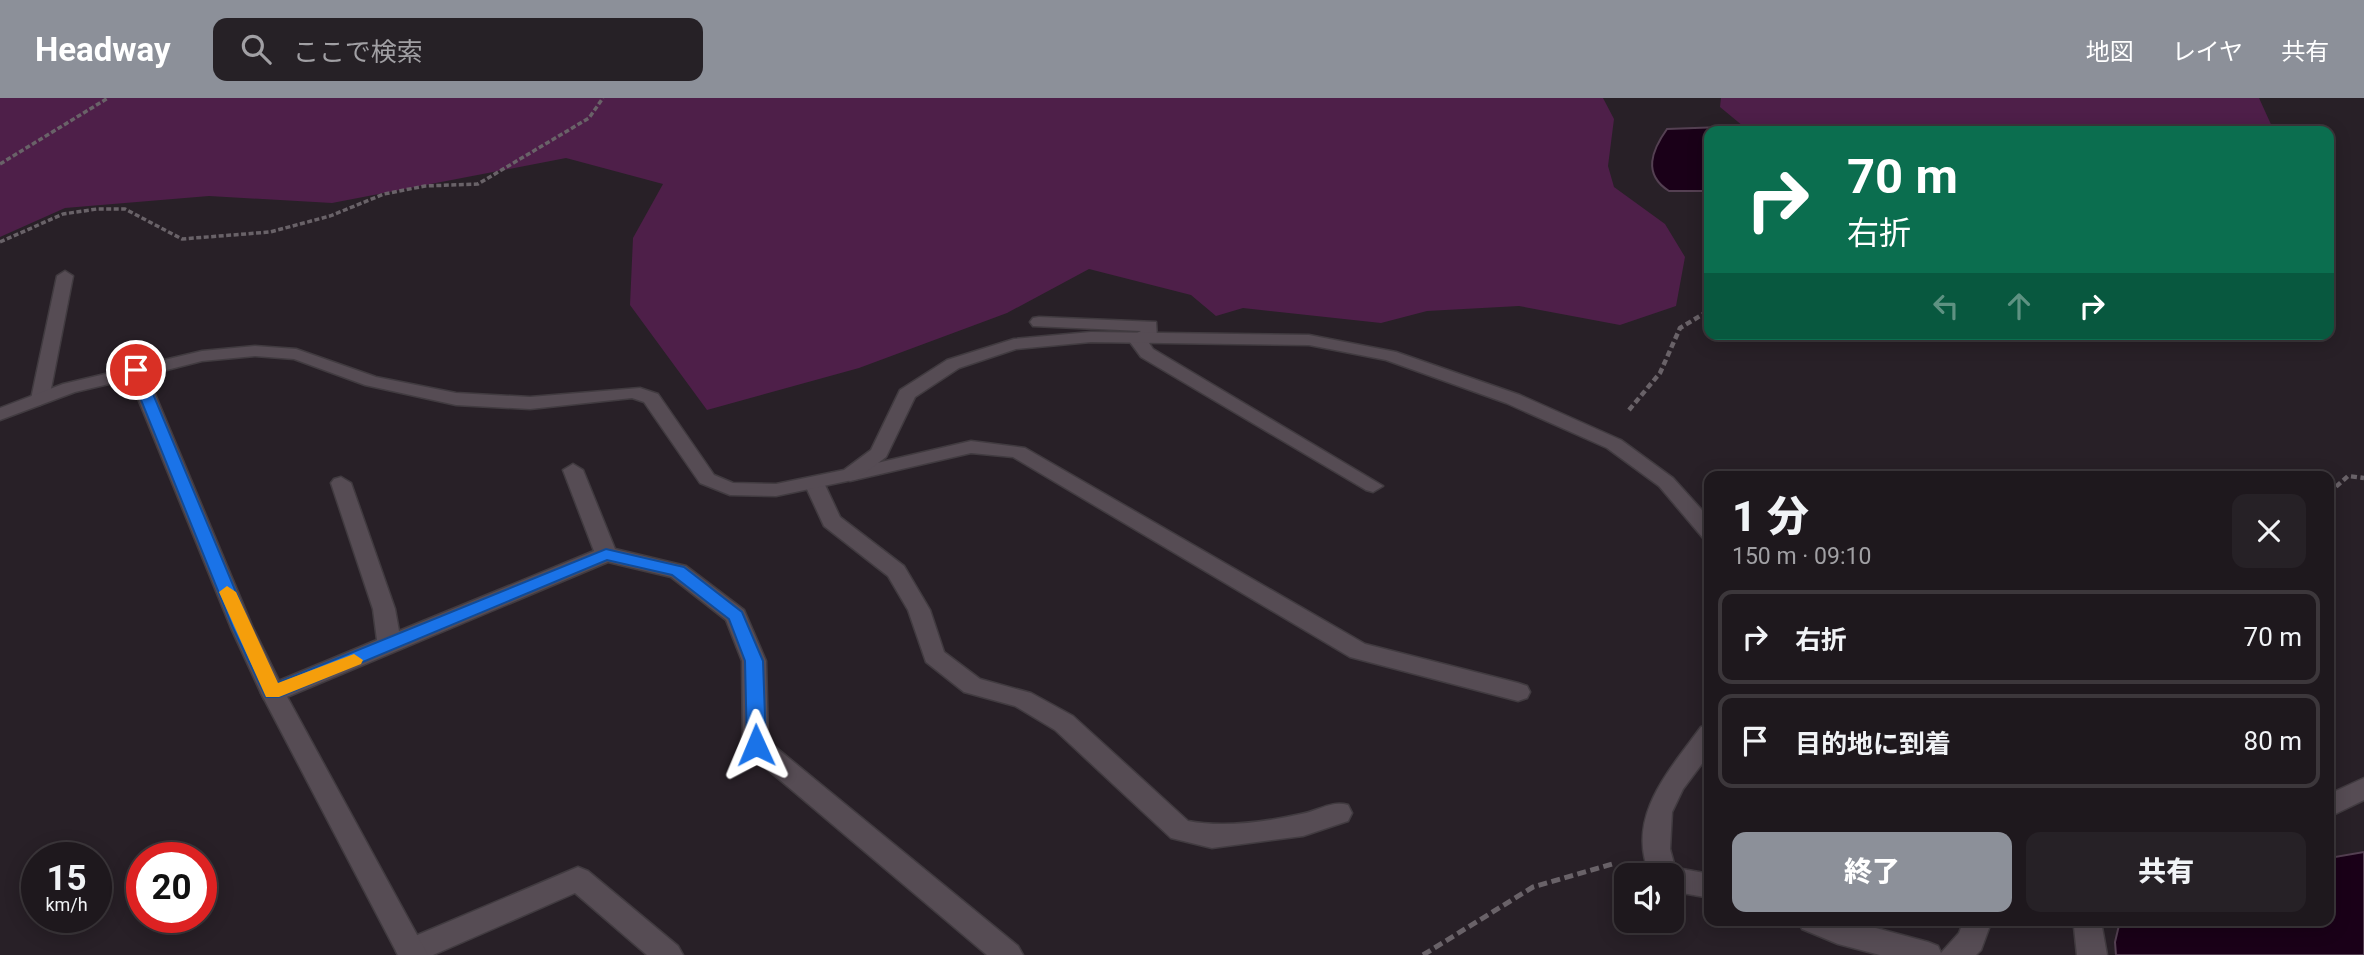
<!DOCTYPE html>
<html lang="ja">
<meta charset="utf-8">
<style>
:root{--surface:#1e181d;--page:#262126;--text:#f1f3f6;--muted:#a1a0a4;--line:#3c373b;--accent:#8c9099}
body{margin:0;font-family:Roboto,"Noto Sans JP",sans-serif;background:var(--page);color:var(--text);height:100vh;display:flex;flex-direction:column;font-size:26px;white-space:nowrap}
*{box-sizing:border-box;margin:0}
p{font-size:23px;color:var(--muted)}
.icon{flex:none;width:38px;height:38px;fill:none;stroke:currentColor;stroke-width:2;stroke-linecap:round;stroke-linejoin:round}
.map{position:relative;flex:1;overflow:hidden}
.sheet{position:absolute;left:1704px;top:373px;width:630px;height:455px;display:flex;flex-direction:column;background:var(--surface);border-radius:14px;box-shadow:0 4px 18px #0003,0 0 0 2px var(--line)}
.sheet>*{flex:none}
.top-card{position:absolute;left:1704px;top:28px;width:630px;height:214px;border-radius:14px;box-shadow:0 4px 18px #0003,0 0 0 2px var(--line);background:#0b6e4f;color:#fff;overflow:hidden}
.fabs{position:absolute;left:1614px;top:765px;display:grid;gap:14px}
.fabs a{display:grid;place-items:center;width:70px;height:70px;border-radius:14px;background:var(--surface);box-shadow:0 4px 18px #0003,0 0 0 2px var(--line);font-size:35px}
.speed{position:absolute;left:21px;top:744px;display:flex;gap:14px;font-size:35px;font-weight:700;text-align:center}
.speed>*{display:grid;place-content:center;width:91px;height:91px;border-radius:50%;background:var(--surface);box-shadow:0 4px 18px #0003,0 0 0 2px var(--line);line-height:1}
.speed small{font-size:18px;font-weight:400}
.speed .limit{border:10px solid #d22;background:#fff;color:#111}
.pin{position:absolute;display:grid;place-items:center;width:60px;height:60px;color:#fff;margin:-30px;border:4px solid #fff;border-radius:50%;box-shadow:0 2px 7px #0007}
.me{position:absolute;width:77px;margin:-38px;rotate:359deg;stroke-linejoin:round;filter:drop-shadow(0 0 5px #0008)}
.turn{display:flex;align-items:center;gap:24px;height:147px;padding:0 28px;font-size:32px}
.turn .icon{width:91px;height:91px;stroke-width:2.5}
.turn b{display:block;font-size:49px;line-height:60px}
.lanes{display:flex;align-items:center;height:66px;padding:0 28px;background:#0003;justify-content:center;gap:35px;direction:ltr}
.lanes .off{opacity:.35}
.round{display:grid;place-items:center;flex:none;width:74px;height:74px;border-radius:14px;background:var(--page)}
.head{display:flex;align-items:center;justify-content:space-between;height:119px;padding:0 28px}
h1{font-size:42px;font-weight:800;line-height:52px}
.button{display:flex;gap:14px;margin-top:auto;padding:14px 28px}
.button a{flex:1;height:80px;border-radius:14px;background:var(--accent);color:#fff;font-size:28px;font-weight:800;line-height:80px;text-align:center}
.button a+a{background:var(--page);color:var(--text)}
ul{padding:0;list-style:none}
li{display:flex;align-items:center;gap:21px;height:94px;margin:0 14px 10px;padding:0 14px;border:4px solid var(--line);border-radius:14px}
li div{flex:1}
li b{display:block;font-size:26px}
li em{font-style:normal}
header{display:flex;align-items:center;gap:42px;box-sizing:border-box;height:98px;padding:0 35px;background:var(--accent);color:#fff}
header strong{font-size:33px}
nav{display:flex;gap:38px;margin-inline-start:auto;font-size:24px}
.search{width:490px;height:63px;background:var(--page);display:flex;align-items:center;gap:18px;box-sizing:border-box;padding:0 24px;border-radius:14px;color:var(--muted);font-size:26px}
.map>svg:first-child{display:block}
</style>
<header>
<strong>Headway</strong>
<div class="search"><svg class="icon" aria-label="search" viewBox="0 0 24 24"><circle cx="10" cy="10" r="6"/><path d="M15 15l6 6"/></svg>ここで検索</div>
<nav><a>地図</a><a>レイヤ</a><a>共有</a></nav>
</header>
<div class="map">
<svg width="2364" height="857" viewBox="0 0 2364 857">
<rect width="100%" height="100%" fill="#282027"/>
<g fill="#4e1f49">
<polygon points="0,0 1603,0 1614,21 1608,68 1614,89 1665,126 1685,159 1676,208 1620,227 1519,208 1427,213 1381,225 1243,210 1216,218 1191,197 1089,171 1007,215 859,270 707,312 630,207 633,140 663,86 566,60 332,105 209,98 65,110 0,139"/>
<polygon points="1721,0 2259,0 2274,33 1749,33 1720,9"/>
</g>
<g fill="#1a0018" stroke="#544052" stroke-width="2">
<path d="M1722,29L1731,33H1710V93H1669C1642,76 1652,52 1667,31Z"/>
<polygon points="2364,754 2364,857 2116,857 2115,844 2120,823 2329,822 2329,760"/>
</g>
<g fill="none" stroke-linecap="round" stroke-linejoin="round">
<defs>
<g id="lane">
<polygon points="65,173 73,178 49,301 40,307 31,301 57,178"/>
<polygon points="1039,219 1156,224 1157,240 1149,245 1153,251 1383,388 1373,394 1366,392 1141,259 1127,240 1141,233 1033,228 1030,224 1033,220"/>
<polygon points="971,343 1025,350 1365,546 1518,585 1527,588 1530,594 1527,600 1518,603 1350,559 1013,359 971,355 850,383 840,377 843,373"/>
<polygon points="573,366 583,372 615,451 686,468 744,512 766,563 768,643 1018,848 1023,857 987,857 747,654 743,647 742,563 726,522 671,479 608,464 282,601 273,604 264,601 261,595 264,589 377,542 373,511 331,385 334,381 341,379 351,385 395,511 399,533 594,453 563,372"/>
<path d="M815,381L825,387L840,419L904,468L930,512L944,554L980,581L1031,595L1073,618L1188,723C1224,730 1265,724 1301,716C1318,713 1332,702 1348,707L1352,715L1348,723L1303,738L1212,750L1171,740L1055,632L1015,608L964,594L926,564L908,512L888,478L824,428L805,387Z"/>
<polygon points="578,769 588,773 678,848 683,857 647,857 575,795 433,857 398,857 396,853 401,844"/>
<polygon points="1671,769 1710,776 1710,800 1671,793 1671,777 1659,777 1661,773"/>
<polygon points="1798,822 1846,822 1928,844 1938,848 1941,855 1959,835 1964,822 1992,822 1981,852 1976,857 1880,857 1838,846 1802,831"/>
</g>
<g id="street">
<polygon points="1091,234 1309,237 1396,254 1520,297 1621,342 1673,380 1710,421 1710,442 1703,440 1659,388 1607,350 1506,305 1386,262 1309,247 1091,244 1016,251 959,270 915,299 886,359 857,381 776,398 730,397 700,385 644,304 632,300 530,311 456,307 365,287 294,261 255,258 202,263 147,277 253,530 285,595 428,857 398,857 261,595 231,530 130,281 75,294 0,322 0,310 63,286 202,253 255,248 296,251 376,279 456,295 530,299 640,290 658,296 714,377 733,385 776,386 844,372 871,352 900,292 947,262 1014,241"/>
<path d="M1710,627V655L1683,691L1672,714L1670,751L1676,773L1671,781V777H1650C1625,719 1669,673 1701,629Z"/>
<polygon points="2364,680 2364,702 2329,719 2329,696"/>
<polygon points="2077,822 2105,822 2102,829 2107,857 2077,857 2074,829"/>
</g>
</defs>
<use href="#lane" stroke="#413b40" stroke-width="3"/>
<use href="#street" stroke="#413b40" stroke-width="3"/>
<g stroke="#696268" stroke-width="3.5" stroke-dasharray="5 2.5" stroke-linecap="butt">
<polyline points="0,66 108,0"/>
<polyline points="0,144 63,116 97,111 125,111 182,141 270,134 330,118 384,96 425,88 478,86 589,20 603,0"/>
</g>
<g stroke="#696268" stroke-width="4.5" stroke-dasharray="6 3.5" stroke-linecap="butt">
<polyline points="1629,312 1660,275 1680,230 1710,212"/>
<polyline points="2329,395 2348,378 2364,380"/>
</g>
<polyline stroke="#696268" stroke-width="5" stroke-dasharray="9 4.5" stroke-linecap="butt" points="1423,857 1533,789 1616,765"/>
<use href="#lane" fill="#564c54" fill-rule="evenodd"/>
<use href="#street" fill="#564c54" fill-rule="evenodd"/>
</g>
<polygon fill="#1a73e8" stroke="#114b97" stroke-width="2" points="136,268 143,272 251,530 277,585 606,451 684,469 742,514 763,563 766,647 763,653 756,655 747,647 745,563 729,521 672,477 607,462 279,599 266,599 233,530 129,272"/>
<polygon fill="#f59e0b" points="227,488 236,494 278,585 354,556 363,562 361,566 279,599 266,599 219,494"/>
</svg>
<div class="fabs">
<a><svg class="icon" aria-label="sound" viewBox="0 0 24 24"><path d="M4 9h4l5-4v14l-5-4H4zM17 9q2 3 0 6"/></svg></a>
</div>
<div class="speed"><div>15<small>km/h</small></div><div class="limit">20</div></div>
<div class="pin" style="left:136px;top:272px;background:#d93025"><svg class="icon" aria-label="arrive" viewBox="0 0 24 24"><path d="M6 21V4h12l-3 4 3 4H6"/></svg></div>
<svg class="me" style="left:756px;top:647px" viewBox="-20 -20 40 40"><path d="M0-17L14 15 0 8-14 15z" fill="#1a73e8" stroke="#fff" stroke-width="4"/></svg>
<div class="top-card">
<div class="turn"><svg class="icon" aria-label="right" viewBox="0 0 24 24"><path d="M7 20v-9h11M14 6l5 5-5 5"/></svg><div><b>70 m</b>右折</div></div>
<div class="lanes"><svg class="icon off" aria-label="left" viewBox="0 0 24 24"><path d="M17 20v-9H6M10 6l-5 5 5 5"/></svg><svg class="icon off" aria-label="ahead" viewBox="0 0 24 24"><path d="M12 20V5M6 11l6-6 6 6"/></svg><svg class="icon" aria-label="right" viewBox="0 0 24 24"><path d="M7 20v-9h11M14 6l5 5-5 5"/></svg></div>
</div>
<section class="sheet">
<div class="head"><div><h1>1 分</h1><p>150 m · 09:10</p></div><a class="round"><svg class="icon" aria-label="close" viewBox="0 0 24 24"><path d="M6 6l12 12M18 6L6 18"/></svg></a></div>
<ul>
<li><svg class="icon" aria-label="right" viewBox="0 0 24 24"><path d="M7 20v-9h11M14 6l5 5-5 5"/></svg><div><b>右折</b></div><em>70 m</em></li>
<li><svg class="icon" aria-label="arrive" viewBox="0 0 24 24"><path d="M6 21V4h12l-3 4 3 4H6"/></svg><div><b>目的地に到着</b></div><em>80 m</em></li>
</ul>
<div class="button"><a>終了</a><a>共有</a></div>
</section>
</div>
